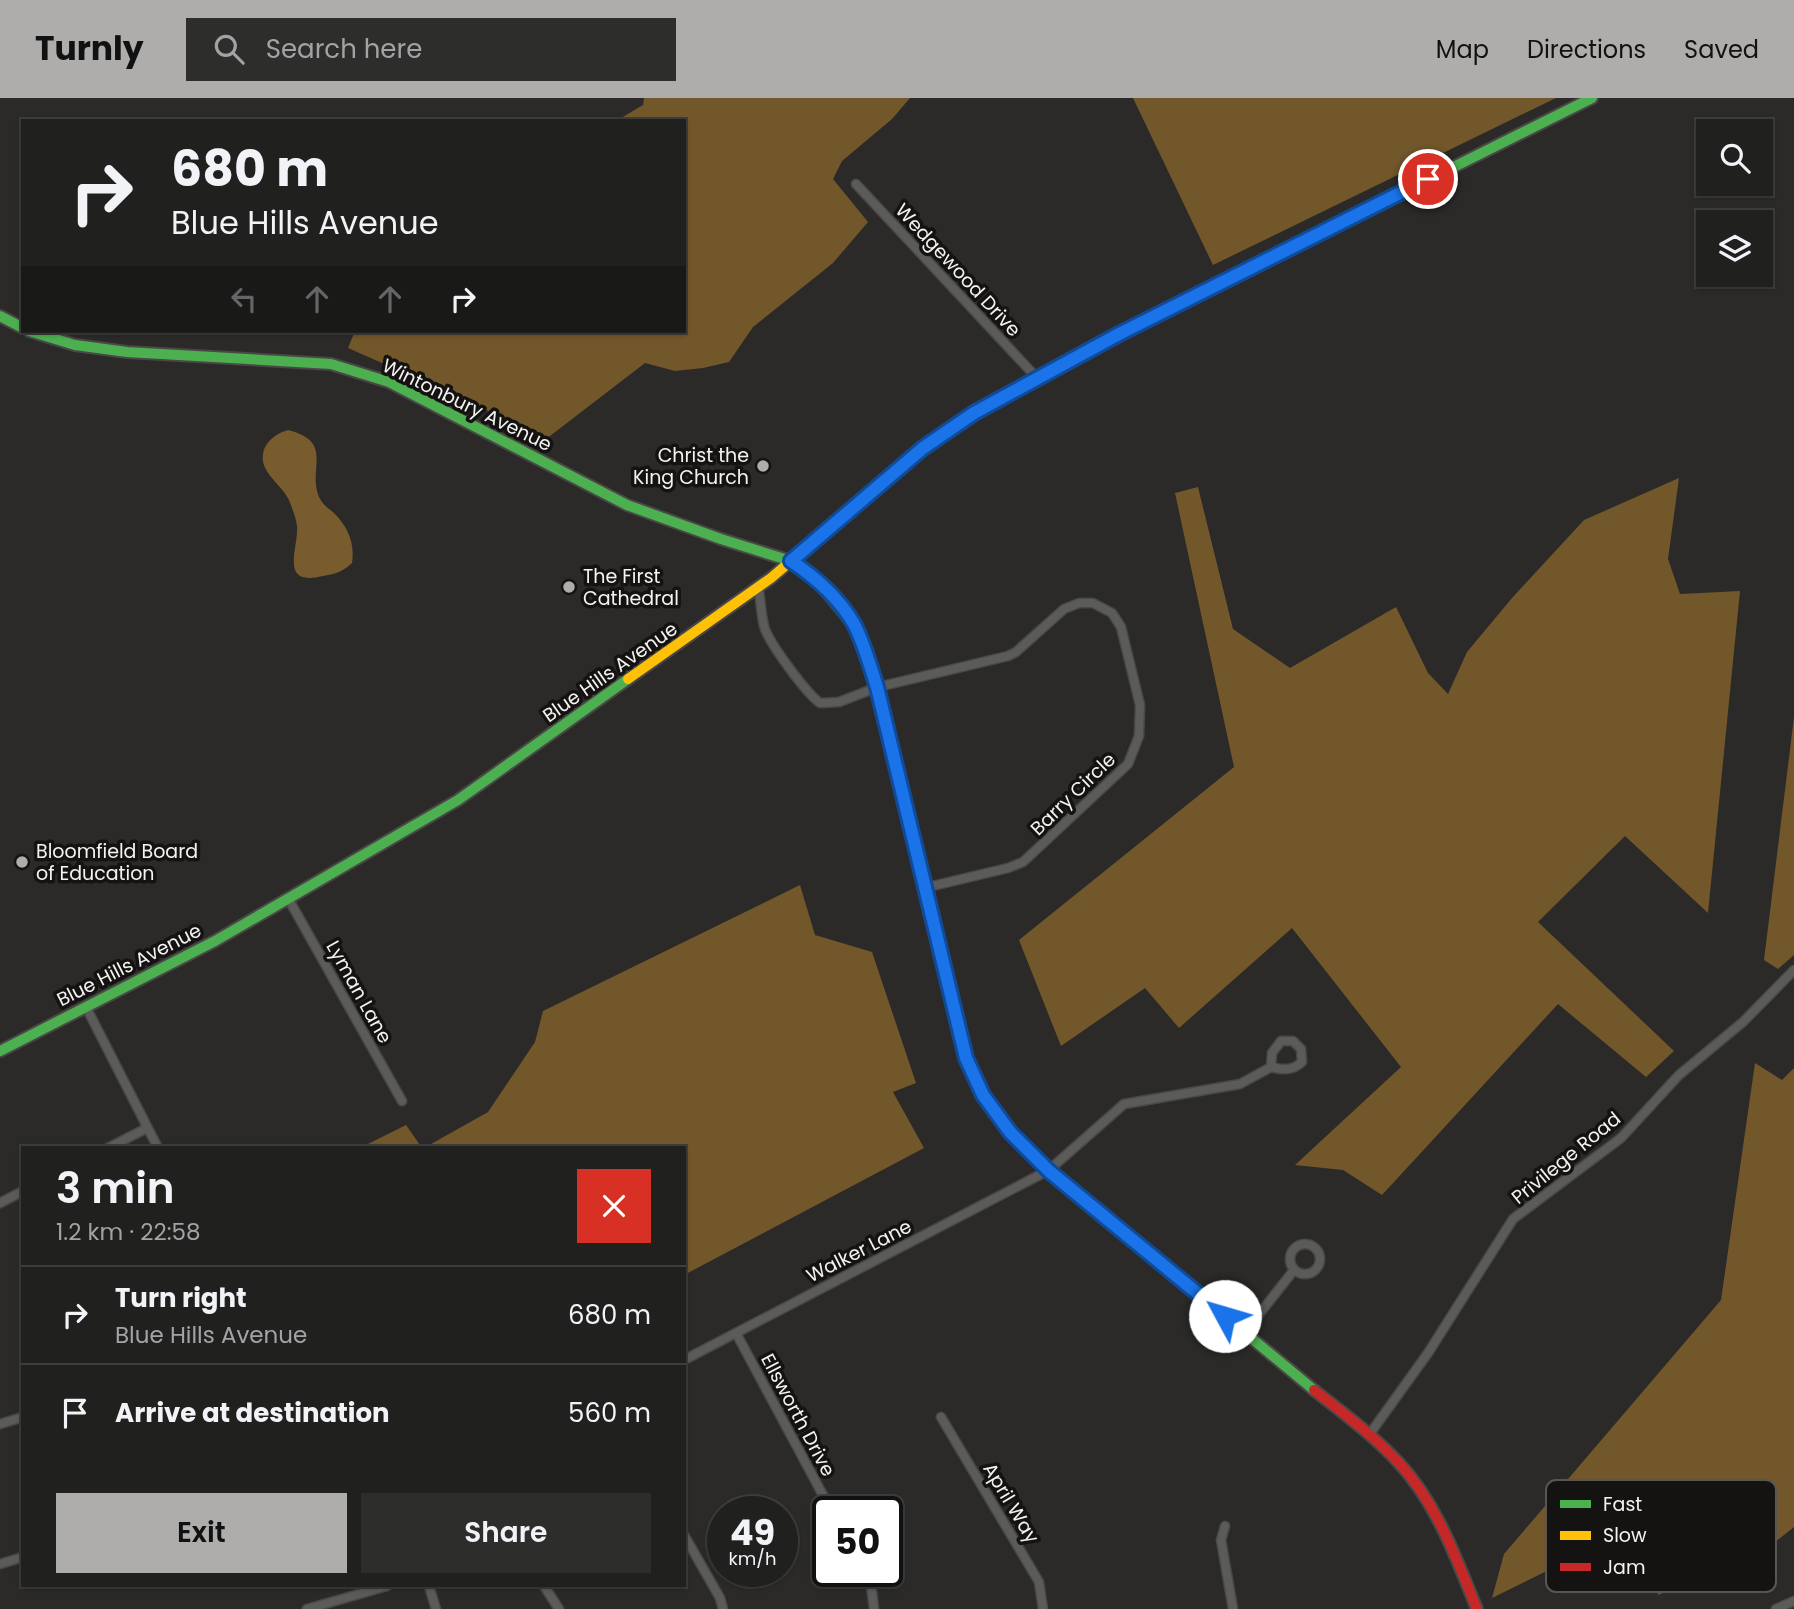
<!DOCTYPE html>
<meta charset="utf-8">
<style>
:root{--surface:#20201f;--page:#2d2d2c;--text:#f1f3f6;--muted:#a2a3a4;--line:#3d3e3d;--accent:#aeadac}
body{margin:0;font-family:Poppins,sans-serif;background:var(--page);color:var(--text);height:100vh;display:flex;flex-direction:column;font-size:26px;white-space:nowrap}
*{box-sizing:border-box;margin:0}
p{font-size:23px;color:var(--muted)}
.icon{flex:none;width:38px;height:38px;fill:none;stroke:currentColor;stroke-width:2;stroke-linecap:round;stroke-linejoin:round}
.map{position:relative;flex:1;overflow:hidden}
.drawer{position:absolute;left:21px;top:1048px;width:665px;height:441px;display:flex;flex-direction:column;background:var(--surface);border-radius:0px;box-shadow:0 2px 5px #0004,0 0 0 2px var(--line)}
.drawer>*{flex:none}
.top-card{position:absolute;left:21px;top:21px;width:665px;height:214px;border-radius:0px;box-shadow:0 2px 5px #0004,0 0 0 2px var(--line);background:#20201f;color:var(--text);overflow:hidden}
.controls{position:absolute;left:1696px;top:21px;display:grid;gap:14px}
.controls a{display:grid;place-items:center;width:77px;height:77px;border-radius:0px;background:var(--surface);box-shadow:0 2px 5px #0004,0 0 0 2px var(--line);font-size:35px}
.speed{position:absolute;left:707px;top:1398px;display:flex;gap:14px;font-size:35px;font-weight:700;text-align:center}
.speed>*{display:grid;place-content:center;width:91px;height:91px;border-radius:50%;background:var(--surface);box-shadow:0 2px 5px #0004,0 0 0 2px var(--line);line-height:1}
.speed small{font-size:18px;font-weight:400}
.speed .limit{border:4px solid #111;border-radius:10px;background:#fff;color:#111}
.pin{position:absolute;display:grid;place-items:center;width:60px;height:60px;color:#fff;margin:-30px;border:4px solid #fff;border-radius:50%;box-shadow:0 2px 7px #0007}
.me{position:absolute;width:77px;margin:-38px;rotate:309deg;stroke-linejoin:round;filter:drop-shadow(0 0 5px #0008)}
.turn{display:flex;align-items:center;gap:24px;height:147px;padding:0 35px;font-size:32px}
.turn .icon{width:91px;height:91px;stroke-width:2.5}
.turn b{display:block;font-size:49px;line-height:60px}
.lanes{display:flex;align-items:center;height:66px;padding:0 35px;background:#0003;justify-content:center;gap:35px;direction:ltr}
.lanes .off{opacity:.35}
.round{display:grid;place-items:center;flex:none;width:74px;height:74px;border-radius:0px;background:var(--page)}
.head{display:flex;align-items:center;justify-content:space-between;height:119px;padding:0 35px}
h1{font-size:42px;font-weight:600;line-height:52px}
.action{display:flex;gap:14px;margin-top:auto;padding:14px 35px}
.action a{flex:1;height:80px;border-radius:0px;background:var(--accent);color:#111;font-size:28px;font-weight:600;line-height:80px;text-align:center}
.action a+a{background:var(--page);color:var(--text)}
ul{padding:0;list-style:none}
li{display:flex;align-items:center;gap:21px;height:98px;padding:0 35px;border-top:2px solid var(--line)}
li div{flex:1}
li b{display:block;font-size:26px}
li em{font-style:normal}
header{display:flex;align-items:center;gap:42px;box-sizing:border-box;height:98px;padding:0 35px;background:var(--accent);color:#111}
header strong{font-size:33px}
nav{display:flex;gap:38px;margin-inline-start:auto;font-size:24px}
.search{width:490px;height:63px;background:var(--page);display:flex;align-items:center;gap:18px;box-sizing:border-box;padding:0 24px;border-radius:0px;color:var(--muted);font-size:26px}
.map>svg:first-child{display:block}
</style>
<header>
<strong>Turnly</strong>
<div class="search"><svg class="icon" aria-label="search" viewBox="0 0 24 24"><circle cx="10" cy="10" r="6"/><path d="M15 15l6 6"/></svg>Search here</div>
<nav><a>Map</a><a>Directions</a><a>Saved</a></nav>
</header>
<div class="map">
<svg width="1794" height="1511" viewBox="0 0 1794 1511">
<rect width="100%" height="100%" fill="#2b2a29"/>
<g fill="#72572a">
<polygon points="644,0 910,0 892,21 842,63 833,81 868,124 833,165 753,229 729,264 703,270 675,273 645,265 537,348 482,309 348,250 355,233 684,233 684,23 616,23 643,7"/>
<polygon points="1133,0 1556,0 1213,167"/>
<polygon points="1679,380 1668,461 1680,496 1740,493 1708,815 1625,738 1538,824 1674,953 1646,979 1558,906 1382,1097 1343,1072 1295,1067 1401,969 1292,830 1179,930 1145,890 1061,948 1019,842 1234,669 1175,395 1198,389 1233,531 1290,570 1396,509 1428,575 1448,596 1467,554 1512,500 1584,422"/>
<polygon points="1794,619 1794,857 1778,871 1764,862"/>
<polygon points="800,787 815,837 872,854 916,985 893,994 924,1050 684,1177 684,1050 424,1050 488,1014 535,944 543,913"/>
<polygon points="1755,965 1782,982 1794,970 1794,1429 1760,1456 1658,1497 1661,1429 1595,1463 1589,1452 1492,1500 1504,1456 1721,1202"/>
<polygon points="406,1027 422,1050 360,1050"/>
</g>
<path fill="#785c2d" d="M288,332C335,344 307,370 319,399C322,406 328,410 334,415C348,429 355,445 352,465C343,474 334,476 323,478C278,489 299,450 297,428C296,419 292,410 289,402C281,386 260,374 263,357C264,344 277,335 288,332Z"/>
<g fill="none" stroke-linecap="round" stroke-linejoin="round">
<defs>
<g id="street">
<polyline points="856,86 1037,280"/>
<path d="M758,489C761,502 761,516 764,528C768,544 807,596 820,605L839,604L878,589L1008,558L1016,554L1064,511L1079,505H1093L1112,515L1121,529L1140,607L1139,638L1128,666L1023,764L1008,770L924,790"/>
<polyline points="289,802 402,1003"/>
<polyline points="86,909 158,1050"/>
<polyline points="108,1050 147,1030"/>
<polyline points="0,1105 23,1093"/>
<circle cx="1305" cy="1161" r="15"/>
<polyline points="1245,1234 1294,1172"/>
<polyline points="736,1235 832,1414"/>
<path d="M684,1262L1049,1072L1124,1006L1240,986L1271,969C1283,972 1292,973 1302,964L1301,951L1293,943H1281L1272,955L1271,969"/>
<polyline points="941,1319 1039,1484 1043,1511"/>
<polyline points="0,1326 23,1319"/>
<polyline points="1369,1337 1428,1255 1513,1121 1621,1040 1679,977 1743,924 1794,872"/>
<polyline points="1225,1428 1221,1442 1233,1511"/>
<polyline points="684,1437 720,1500 723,1511"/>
<polyline points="0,1466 23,1459"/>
<polyline points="864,1474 871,1486 874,1511"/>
<polyline points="429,1488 436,1511"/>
<polyline points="544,1488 559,1511"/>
<polyline points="307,1511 387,1488"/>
<polyline points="1776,1511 1794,1503"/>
</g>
<g id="fast">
<polyline points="0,218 23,230"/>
<polyline points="29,233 75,247 127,254 331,266 389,284 627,407 721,441 791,463 815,480"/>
<polyline points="954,329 974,315 1119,236 1592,0"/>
<polyline points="909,718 966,960 983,997 1010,1034 1049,1072 1314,1292"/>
<polyline points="0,953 215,843 458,702 628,581"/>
</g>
<polyline id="slow" points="628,581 771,480 923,350 954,329"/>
<g id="jam">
<polyline points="815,480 853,526 878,589 909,718"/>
<path d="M1314,1292C1343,1315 1374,1338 1399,1365C1437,1406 1456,1460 1477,1511"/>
</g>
</defs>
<use href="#street" stroke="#494847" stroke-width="11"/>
<use href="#fast" stroke="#494847" stroke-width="14"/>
<use href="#slow" stroke="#494847" stroke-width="14"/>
<use href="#jam" stroke="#494847" stroke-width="14"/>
<use href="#street" stroke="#5b5b5a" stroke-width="8"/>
<use href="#fast" stroke="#4caf50" stroke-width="10"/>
<use href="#slow" stroke="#ffc107" stroke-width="10"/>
<use href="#jam" stroke="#c62828" stroke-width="10"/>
</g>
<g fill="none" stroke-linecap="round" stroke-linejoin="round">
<defs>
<path id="route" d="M1225,1218L1049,1073L1010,1034L983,997L966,960L877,589C870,568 864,545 854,526C839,500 815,479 791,463L923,350L974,315L1119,236L1428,81"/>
</defs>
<use href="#route" stroke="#114b97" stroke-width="18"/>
<use href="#route" stroke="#1a73e8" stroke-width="12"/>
</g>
<g fill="#aeadac" stroke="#141312" stroke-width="2.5">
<circle cx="763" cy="368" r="7"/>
<circle cx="569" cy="489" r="7"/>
<circle cx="22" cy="764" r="7"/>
</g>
<g text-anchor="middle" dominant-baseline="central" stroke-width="7" stroke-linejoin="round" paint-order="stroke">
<g font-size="19" fill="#f4f3f2" stroke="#141312">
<text transform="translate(958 172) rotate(47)">Wedgewood Drive</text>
<text transform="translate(467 307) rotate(26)">Wintonbury Avenue</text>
<text transform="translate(610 574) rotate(-35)">Blue Hills Avenue</text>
<text transform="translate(1073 696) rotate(-44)">Barry Circle</text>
<text transform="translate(129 867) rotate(-27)">Blue Hills Avenue</text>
<text transform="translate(359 894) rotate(61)">Lyman Lane</text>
<text transform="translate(1566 1060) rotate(-39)">Privilege Road</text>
<text transform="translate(859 1153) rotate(-27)">Walker Lane</text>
<text transform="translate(798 1317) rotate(62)">Ellsworth Drive</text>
<text transform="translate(1011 1405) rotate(59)">April Way</text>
</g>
<g font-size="19" fill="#f4f3f2" stroke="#141312" text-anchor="start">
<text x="749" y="357" text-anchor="end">Christ the<tspan x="749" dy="22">King Church</tspan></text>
<text x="583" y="478">The First<tspan x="583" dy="22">Cathedral</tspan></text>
<text x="36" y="753">Bloomfield Board<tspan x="36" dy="22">of Education</tspan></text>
</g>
</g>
<rect x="1546" y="1382" width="230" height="112" rx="10" fill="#141312" stroke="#575655" stroke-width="2"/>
<rect x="1560" y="1402" width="31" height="8" fill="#4caf50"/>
<rect x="1560" y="1433" width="31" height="9" fill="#ffc107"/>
<rect x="1560" y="1465" width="31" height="8" fill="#c62828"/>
<g font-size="19" fill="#f4f3f2">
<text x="1603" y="1413">Fast</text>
<text x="1603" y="1444">Slow</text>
<text x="1603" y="1476">Jam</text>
</g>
</svg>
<div class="controls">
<a><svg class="icon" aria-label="search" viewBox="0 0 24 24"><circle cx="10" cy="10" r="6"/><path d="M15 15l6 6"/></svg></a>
<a><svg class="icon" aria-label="layers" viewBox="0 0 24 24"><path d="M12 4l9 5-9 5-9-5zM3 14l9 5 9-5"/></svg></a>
</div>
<div class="speed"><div>49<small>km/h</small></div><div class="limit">50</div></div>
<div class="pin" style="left:1428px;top:81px;background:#d93025"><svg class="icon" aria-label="arrive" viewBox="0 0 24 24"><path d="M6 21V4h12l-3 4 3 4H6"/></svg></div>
<svg class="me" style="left:1225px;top:1218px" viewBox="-20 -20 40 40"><circle r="19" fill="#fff"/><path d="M0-13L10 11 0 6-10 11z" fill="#1a73e8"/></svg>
<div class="top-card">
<div class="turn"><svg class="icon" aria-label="right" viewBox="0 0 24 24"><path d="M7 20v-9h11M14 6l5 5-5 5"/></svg><div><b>680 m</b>Blue Hills Avenue</div></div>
<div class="lanes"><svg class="icon off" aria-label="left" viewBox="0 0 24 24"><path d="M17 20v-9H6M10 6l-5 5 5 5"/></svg><svg class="icon off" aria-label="ahead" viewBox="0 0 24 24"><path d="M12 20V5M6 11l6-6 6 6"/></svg><svg class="icon off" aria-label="ahead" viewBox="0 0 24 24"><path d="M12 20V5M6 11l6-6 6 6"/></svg><svg class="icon" aria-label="right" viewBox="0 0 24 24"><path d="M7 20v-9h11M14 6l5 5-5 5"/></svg></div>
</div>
<section class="drawer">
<div class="head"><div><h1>3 min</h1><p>1.2 km · 22:58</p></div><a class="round" style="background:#d93025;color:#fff"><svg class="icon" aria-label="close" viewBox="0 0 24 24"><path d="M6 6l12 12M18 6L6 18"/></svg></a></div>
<ul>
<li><svg class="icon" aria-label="right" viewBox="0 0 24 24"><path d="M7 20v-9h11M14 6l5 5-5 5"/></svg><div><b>Turn right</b><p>Blue Hills Avenue</p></div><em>680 m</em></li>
<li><svg class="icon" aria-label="arrive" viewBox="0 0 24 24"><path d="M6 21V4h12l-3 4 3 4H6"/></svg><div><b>Arrive at destination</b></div><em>560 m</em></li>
</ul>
<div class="action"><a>Exit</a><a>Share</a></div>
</section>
</div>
